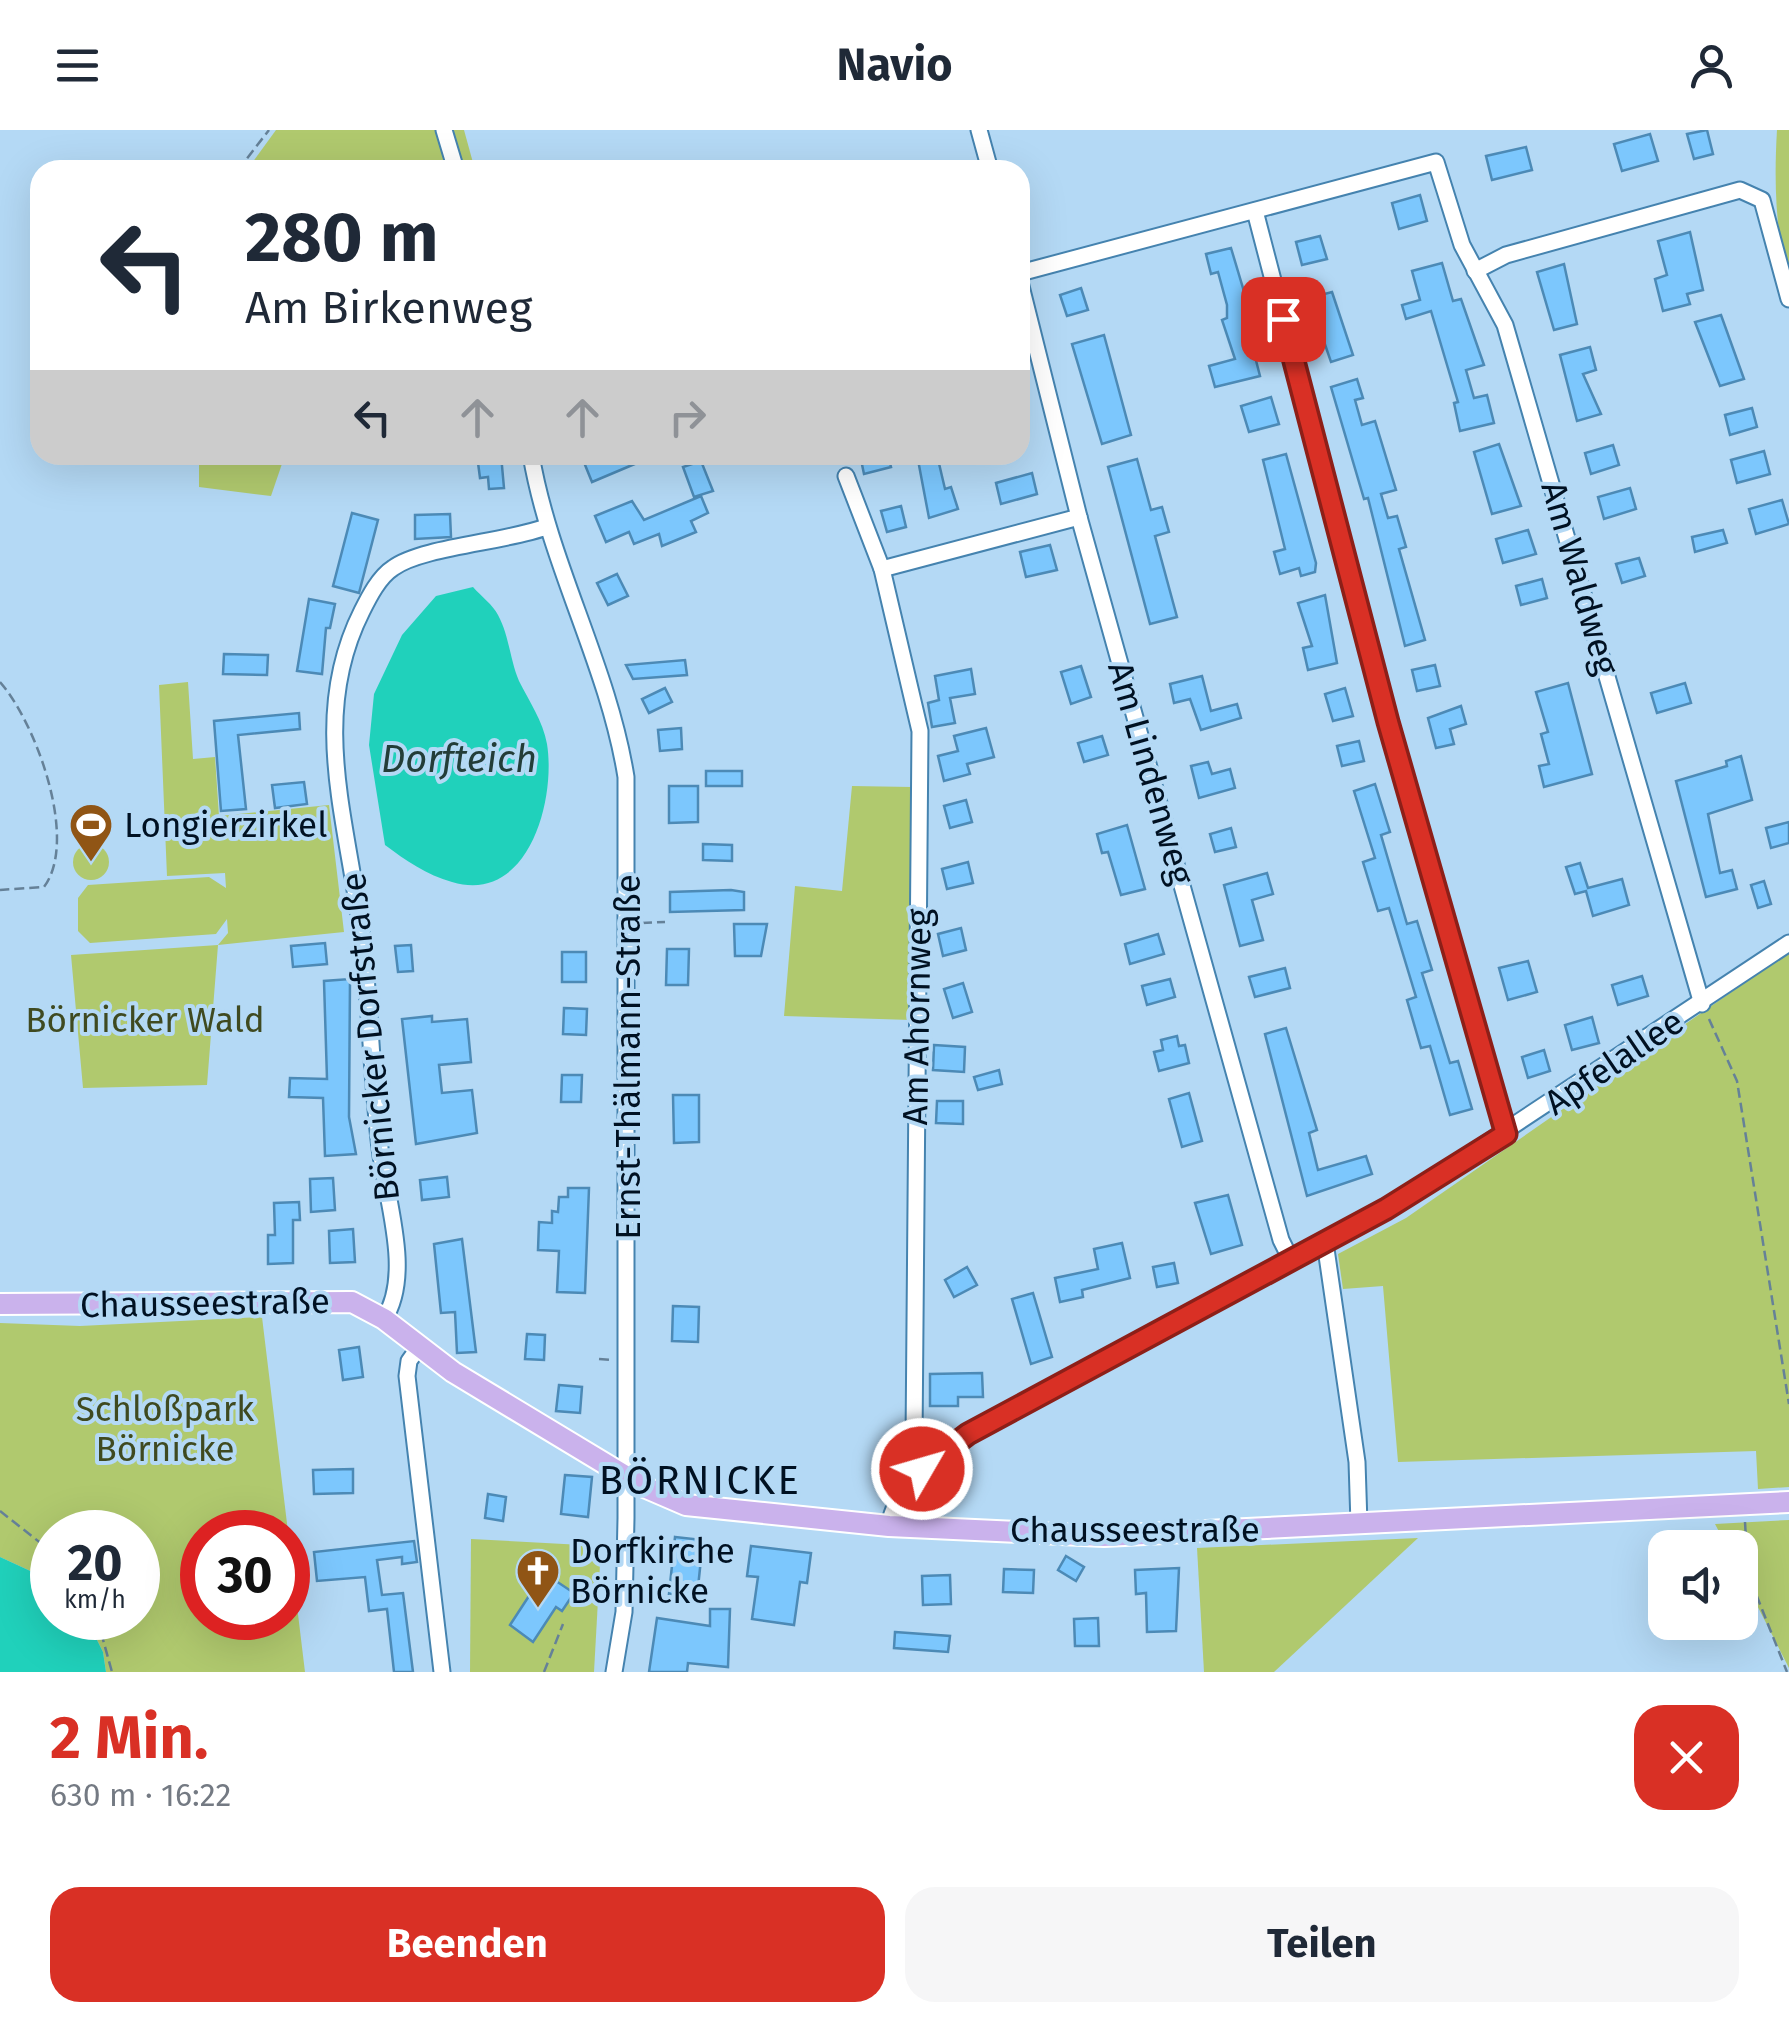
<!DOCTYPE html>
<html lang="de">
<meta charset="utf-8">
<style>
:root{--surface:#fff;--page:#f6f6f7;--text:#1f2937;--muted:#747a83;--accent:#d93025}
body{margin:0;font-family:"Fira Sans",sans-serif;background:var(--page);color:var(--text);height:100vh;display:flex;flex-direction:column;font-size:38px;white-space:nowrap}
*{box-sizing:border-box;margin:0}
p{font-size:32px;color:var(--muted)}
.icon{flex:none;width:55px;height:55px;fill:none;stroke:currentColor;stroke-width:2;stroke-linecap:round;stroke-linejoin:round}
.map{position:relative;height:1542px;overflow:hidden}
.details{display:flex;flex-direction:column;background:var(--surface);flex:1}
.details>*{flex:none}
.banner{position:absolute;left:30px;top:30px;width:1000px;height:305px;border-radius:30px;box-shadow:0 10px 40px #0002;background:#fff;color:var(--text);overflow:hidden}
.tools{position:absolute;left:1648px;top:1400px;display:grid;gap:20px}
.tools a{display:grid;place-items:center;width:110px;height:110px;border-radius:20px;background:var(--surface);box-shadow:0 10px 40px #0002;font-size:50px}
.speed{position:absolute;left:30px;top:1380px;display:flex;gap:20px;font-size:50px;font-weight:700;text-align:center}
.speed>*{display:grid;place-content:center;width:130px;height:130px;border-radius:50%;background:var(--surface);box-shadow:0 10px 40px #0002;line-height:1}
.speed small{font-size:25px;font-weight:400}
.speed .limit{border:15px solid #d22;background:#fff;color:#111}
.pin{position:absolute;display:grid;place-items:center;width:85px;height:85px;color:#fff;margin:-42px;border-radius:20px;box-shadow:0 5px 15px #0006}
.me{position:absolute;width:110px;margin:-55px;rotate:52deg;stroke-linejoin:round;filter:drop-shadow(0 0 8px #0008)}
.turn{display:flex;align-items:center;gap:35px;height:210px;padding:0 50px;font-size:45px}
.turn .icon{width:130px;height:130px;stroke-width:2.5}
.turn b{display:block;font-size:70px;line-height:85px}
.lanes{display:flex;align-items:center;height:95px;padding:0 50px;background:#0003;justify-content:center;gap:50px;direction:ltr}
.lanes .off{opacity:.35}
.round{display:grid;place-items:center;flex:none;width:105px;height:105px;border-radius:30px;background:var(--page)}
.summary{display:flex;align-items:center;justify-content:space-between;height:170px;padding:0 50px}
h1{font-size:60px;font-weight:700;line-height:75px;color:var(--accent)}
.cta{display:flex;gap:20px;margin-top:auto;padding:20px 50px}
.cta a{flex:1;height:115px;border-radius:30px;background:var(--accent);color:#fff;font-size:40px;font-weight:700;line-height:115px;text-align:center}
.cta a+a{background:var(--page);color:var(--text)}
header{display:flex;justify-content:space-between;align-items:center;height:130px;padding:0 50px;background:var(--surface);font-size:45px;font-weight:700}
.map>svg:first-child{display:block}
</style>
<header><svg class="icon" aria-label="menu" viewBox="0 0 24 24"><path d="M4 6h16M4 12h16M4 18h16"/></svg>Navio<svg class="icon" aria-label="person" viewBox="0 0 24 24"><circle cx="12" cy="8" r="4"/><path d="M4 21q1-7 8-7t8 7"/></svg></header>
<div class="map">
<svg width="1789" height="1542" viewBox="0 0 1789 1542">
<rect width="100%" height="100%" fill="#b4d9f5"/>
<g fill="#b0c96e" fill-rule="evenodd">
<polygon points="276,0 464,0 475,40 247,40"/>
<path d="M1777,0H1789V151C1775,104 1774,49 1777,0Z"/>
<polygon points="199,325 285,325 271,366 199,357"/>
<polygon points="188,552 193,629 215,627 219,686 329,675 344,802 218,815 207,955 83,958 71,825 218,815 228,803 227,789 216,804 90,813 78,801 78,768 88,755 209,747 226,758 225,743 167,746 159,555"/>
<polygon points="852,656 912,657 911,890 784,886 795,756 842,761"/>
<circle cx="91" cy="732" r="18"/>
<polygon points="1789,822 1789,1357 1758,1359 1756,1321 1398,1332 1383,1156 1343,1159 1338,1124 1406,1088"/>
<path d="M262,1187L305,1542H106L103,1522L86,1488H138V1402H52V1451L0,1427V1193L80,1196ZM202,1402H288V1488H202Z"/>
<polygon points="1789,1390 1789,1538 1740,1442 1740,1418 1727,1417 1715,1394"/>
<polygon points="1418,1408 1274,1542 1204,1542 1197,1418"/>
<polygon points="471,1409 601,1416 594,1542 470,1542"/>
</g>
<g fill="#20d1bb">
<path d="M473,457C481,466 493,475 498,485C509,505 510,530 519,551C529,571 543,591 547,614C556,669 529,775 452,752C427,745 405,730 385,715L369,615L374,564L402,505L436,466Z"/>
<polygon points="0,1427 52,1451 52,1488 86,1488 103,1522 106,1542 0,1542"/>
</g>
<g fill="#7cc7fd" stroke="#4c8ab6" stroke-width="2.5">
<polygon points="1707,0 1713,24 1694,29 1687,4"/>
<polygon points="1650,4 1658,31 1622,41 1614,14"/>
<polygon points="1526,17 1532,40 1492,50 1486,26"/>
<polygon points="1420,65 1427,91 1399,99 1392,73"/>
<polygon points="1690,102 1703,160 1687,164 1690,174 1663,181 1655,149 1667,145 1658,111"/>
<polygon points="1320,106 1327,129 1302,135 1296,112"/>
<polygon points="1231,118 1257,205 1250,207 1260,246 1215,257 1209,236 1235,229 1222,190 1227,188 1227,175 1218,142 1211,144 1206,124"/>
<polygon points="1442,133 1453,171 1461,169 1484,235 1466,240 1474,268 1487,265 1494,293 1460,301 1454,273 1458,272 1431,181 1406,189 1402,175 1420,170 1412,141"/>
<polygon points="1564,134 1577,194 1554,200 1537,142"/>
<polygon points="1081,158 1088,180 1067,186 1060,165"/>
<polygon points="1332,162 1353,225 1331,232 1309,168"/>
<polygon points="1721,185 1744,249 1720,256 1695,192"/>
<polygon points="1104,205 1131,305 1102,314 1072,214"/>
<polygon points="1590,217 1596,240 1583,244 1601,284 1577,291 1560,225"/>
<polygon points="1357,249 1363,268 1355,270 1362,295 1375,291 1396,360 1381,364 1388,388 1397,386 1406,417 1399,419 1425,510 1405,516 1368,368 1364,369 1331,257"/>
<polygon points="1271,267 1279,294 1249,302 1241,276"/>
<polygon points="1752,278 1757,297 1730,305 1725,285"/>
<polygon points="1499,314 1521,376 1492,384 1474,322"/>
<polygon points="1613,315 1619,335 1591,344 1585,323"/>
<polygon points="1764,321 1770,344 1737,353 1731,330"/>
<polygon points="1286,324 1316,433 1315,442 1301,446 1299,438 1280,444 1274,422 1285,419 1263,330"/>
<polygon points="477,325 501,325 504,358 489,359 488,347 480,348"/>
<polygon points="581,325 656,325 592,352"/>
<polygon points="860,325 888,325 891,337 864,344"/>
<polygon points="937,325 945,359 951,357 958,379 929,388 918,330"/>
<polygon points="1137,329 1151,380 1162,377 1169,402 1155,406 1177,487 1150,494 1108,337"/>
<polygon points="701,331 713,361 694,367 683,337"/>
<polygon points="1032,343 1037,364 1001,374 996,353"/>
<polygon points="1630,358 1636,379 1604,389 1598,367"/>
<polygon points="701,366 708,383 691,391 696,402 662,416 659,404 634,414 629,402 606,412 595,386 632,371 644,390"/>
<polygon points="1782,370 1789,394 1756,404 1749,379"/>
<polygon points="901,376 906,397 887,402 881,381"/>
<polygon points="352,383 378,390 359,463 333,456"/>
<polygon points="450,384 451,407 415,409 415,385"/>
<polygon points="1528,400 1536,424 1503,433 1496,409"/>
<polygon points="1723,400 1727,413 1695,422 1692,407"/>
<polygon points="1050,415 1057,440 1026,447 1020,422"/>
<polygon points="1639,428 1645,446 1622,453 1616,434"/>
<polygon points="617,444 628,466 608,475 597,453"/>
<polygon points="1542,449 1547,468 1521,475 1516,456"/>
<polygon points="1325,465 1337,533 1308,540 1303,518 1312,516 1298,473"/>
<polygon points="309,469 335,474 330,498 326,498 322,544 297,541"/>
<polygon points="224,524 268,525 267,545 223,544"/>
<polygon points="685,530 687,545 633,549 626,535"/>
<polygon points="1435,535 1440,556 1417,561 1412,540"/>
<polygon points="1081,536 1091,567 1071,574 1061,542"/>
<polygon points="971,539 975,564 950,568 955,593 932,597 928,573 939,570 935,546"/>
<polygon points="1202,546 1211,581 1237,574 1241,588 1201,600 1190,569 1174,573 1170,554"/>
<polygon points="1568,553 1592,644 1544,657 1539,636 1549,634 1541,604 1548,602 1536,562"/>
<polygon points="1685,553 1691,573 1657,583 1651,563"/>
<polygon points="665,558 672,572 649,583 642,569"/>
<polygon points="1345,558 1353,586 1333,591 1325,564"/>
<polygon points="1461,576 1466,594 1450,599 1454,614 1436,618 1428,588"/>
<polygon points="299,583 300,599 238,605 246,679 221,681 214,591"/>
<polygon points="681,598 682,619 660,621 658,600"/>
<polygon points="986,598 994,627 967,634 970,644 944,651 938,626 958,621 954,606"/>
<polygon points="1102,606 1108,625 1084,632 1078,613"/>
<polygon points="1359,611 1364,631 1342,636 1337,616"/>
<polygon points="1741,626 1752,670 1708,684 1720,743 1732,740 1737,759 1706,767 1676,651 1727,636 1726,631"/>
<polygon points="1208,632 1212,644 1230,639 1235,658 1199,668 1191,636"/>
<rect x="706" y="641" width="36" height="15"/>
<polygon points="304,652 307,674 275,678 272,655"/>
<polygon points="1375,654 1390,702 1381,705 1407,794 1417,791 1432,840 1422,843 1450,933 1458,931 1472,979 1450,985 1430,916 1421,918 1407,870 1416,867 1389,778 1378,781 1363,732 1375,728 1354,661"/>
<polygon points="669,656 698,656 698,692 669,693"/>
<polygon points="966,670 972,692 950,698 944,676"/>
<polygon points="1789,692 1789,713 1771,718 1766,698"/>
<polygon points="1127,695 1145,759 1121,765 1108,722 1102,723 1097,704"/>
<polygon points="1231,698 1236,717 1215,722 1210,704"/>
<polygon points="703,714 732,715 732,731 703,730"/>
<polygon points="968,732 973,753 947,759 942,739"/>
<polygon points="1580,733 1588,758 1622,749 1629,775 1593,786 1586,761 1575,764 1566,737"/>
<polygon points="1267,743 1273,764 1252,770 1263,810 1240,816 1224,755"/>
<polygon points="1764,751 1771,774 1758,778 1751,755"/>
<polygon points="731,760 744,762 744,780 670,782 670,762"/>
<polygon points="734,794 767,794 761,826 735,826"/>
<polygon points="961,798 966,820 943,826 938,804"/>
<polygon points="1158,804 1164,824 1130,834 1125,814"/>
<polygon points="325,813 327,834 293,837 291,816"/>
<polygon points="411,815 413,841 398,842 395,816"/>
<polygon points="667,819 689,819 688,855 666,855"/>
<rect x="562" y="822" width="24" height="30"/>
<polygon points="1528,831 1537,862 1508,870 1499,838"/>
<polygon points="1285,838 1290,858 1255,867 1249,847"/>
<polygon points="1642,846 1648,866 1618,875 1612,855"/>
<polygon points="350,849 349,987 356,1024 325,1026 323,968 289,967 290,948 327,949 324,851"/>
<polygon points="1170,849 1175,867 1147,875 1142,856"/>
<polygon points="963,853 972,882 953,888 944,859"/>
<polygon points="564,878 587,879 586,905 563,904"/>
<polygon points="432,886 432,892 467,889 471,932 439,935 442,963 472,960 477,1003 416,1014 402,889"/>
<polygon points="1592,887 1599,913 1572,920 1565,895"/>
<polygon points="1286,898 1317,1000 1309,1003 1318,1040 1366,1026 1372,1044 1307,1066 1265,904"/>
<polygon points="1177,906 1179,916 1185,915 1189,933 1159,941 1154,922 1163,920 1161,910"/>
<polygon points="934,915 965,917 964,942 933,940"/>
<polygon points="1544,920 1550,941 1528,948 1522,927"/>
<polygon points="999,940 1002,954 978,960 974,947"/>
<polygon points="562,945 582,945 581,972 561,972"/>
<polygon points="1189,963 1202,1011 1182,1017 1169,969"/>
<polygon points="673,965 699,965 699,1012 674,1013"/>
<polygon points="937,971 963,971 963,994 936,993"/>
<polygon points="447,1047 449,1067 422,1070 420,1050"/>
<polygon points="333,1048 335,1080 311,1082 310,1049"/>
<polygon points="568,1058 589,1058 585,1163 557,1162 559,1121 538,1120 539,1092 552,1093 552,1081 558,1082 559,1067 568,1067"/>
<polygon points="1228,1065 1242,1115 1211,1124 1195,1073"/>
<polygon points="299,1072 300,1090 293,1090 293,1133 268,1134 268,1105 275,1105 274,1073"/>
<polygon points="353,1099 355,1132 330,1133 329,1101"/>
<polygon points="462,1109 476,1222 457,1223 455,1182 441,1183 434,1114"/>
<polygon points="1122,1113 1130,1148 1082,1160 1083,1167 1060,1172 1055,1148 1098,1139 1094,1119"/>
<polygon points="1174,1133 1178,1153 1157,1157 1153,1137"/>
<polygon points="967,1137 977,1155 954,1167 945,1150"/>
<polygon points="1033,1163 1052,1227 1031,1234 1012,1169"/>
<polygon points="673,1176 699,1177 698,1212 672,1211"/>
<polygon points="527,1204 545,1205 544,1230 525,1229"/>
<polygon points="359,1217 363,1247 343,1250 339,1220"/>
<polygon points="982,1243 983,1267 958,1267 958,1276 930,1276 930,1244"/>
<polygon points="559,1255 582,1257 580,1283 556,1281"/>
<polygon points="353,1339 353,1363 314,1364 313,1340"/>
<polygon points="565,1345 592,1347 588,1387 561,1384"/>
<polygon points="488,1364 506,1367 503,1391 485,1388"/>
<polygon points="675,1407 703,1410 697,1467 669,1464"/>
<polygon points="414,1411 417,1432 402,1434 402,1427 377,1430 382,1465 403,1463 413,1542 394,1542 387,1479 369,1481 365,1447 317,1451 314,1422"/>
<polygon points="751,1416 811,1423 807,1453 800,1452 794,1495 752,1489 758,1447 747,1446"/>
<polygon points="1066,1426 1084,1437 1076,1451 1058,1440"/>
<polygon points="1179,1438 1176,1501 1147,1502 1146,1463 1136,1464 1135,1440"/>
<polygon points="1004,1439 1034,1440 1033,1463 1003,1462"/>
<polygon points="544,1443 574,1463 562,1481 556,1477 533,1512 510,1495"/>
<polygon points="950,1445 951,1474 923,1475 922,1446"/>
<polygon points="710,1479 730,1479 728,1537 688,1533 687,1542 649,1542 657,1488 710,1496"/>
<polygon points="1098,1488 1099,1516 1075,1516 1074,1489"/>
<polygon points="895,1502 950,1506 948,1522 894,1518"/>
</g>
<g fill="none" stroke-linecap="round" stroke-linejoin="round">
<defs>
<g id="minor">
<polyline points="444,0 456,40"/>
<polyline points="979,0 990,40"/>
<polyline points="1255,81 1388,592 1506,1004"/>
<polyline points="1475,141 1506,125 1740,60 1762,70 1789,169"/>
<polyline points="1020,143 1436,32 1462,115 1505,195 1702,874"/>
<polyline points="1020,152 1079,387 1281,1110 1291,1130"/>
<path d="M531,325C550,436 608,535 626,647V1388L624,1482L614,1542"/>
<polyline points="846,346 882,439 920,601 914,1311 922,1339"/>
<polyline points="882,439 1079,387"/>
<polyline points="1325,1112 1357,1332 1359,1394"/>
<path d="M384,1189C412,1146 388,1075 381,1026C371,951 371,875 361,800C347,689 309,586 362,481C369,467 379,447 393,438C421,417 506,412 546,397"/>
<polyline points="419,1217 409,1231 407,1246 442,1542"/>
<path d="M889,1396C896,1354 937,1328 968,1303L1387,1079L1789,813"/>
</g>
<polyline id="major" points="0,1174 352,1172 384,1189 453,1242 642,1356 686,1375 889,1396 1104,1406 1789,1372"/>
</defs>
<use href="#minor" stroke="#4583af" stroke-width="19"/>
<use href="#major" stroke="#fff" stroke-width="24"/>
<g stroke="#658198" stroke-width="2.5" stroke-dasharray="10 5" stroke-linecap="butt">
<polyline points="238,40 269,0"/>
<path d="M0,552C36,593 79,710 44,757L0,760"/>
<polyline points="642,793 665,792"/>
<polyline points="1709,889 1737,951 1789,1274"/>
<polyline points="599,1229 612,1230"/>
<polyline points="0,1381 52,1422"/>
<polyline points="1745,1392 1748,1444 1787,1542"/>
<polyline points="97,1488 112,1542"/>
<polyline points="544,1542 563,1494"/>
</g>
<use href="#minor" stroke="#fff" stroke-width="15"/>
<use href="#major" stroke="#cab2ec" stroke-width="20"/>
</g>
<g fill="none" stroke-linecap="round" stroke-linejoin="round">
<defs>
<polyline id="route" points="922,1339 968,1304 1386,1079 1506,1004 1388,592 1283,189"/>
</defs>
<use href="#route" stroke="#8d1f18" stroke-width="25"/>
<use href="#route" stroke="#d93025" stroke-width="18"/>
</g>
<defs>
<symbol id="stadium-pin" viewBox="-11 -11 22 30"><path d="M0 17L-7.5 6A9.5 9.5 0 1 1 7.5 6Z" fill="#905515" stroke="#b4d9f5"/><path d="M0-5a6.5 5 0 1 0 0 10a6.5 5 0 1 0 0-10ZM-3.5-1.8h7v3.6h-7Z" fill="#fff"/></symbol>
<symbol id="church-pin" viewBox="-11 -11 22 30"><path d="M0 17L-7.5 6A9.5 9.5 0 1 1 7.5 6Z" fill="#905515" stroke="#b4d9f5"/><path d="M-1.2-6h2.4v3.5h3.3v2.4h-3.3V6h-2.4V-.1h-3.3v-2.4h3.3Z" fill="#fff"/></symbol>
</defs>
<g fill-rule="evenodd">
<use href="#stadium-pin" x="66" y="670" width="50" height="68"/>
<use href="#church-pin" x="513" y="1416" width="50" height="68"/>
</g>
<g text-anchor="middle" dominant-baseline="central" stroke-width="8" stroke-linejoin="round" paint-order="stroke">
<g font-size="35" fill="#012" stroke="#b4d9f5">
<text transform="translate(1580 448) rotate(74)">Am Waldweg</text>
<text transform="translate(1151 643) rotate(74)">Am Lindenweg</text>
<text transform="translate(917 887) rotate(-89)">Am Ahornweg</text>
<text transform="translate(370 907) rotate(-96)">Börnicker Dorfstraße</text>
<text transform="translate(628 927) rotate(-90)">Ernst-Thälmann-Straße</text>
<text transform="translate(1614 932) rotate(-34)">Apfelallee</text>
<text transform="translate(205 1173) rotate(-1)">Chausseestraße</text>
<text x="1135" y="1400">Chausseestraße</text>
</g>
<g font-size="35" fill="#012" stroke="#b4d9f5" text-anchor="start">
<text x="124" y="695">Longierzirkel</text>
<text x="570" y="1421">Dorfkirche<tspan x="570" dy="40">Börnicke</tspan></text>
</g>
<g font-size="35" fill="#3f4a20" stroke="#b4d9f5">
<text x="145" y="890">Börnicker Wald</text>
<text x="165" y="1279">Schloßpark<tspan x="165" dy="40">Börnicke</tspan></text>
</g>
<g font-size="38" font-style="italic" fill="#233d38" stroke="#b4d9f5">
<text x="459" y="629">Dorfteich</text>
</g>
<g font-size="40" letter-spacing="2.5" fill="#012" stroke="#b4d9f5">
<text x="700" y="1351">BÖRNICKE</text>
</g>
</g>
</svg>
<div class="tools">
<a><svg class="icon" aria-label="sound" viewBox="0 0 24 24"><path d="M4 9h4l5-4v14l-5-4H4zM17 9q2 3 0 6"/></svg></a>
</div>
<div class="speed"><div>20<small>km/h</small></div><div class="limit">30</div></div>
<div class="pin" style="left:1283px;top:189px;background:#d93025"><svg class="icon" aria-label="arrive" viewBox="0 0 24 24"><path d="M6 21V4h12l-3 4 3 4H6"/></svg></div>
<svg class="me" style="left:922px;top:1339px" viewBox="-20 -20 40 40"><circle r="17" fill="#d93025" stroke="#fff" stroke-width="3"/><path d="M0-11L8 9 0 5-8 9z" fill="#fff"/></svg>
<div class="banner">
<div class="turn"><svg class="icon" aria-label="left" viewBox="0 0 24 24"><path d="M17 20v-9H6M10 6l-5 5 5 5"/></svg><div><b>280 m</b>Am Birkenweg</div></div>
<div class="lanes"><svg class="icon" aria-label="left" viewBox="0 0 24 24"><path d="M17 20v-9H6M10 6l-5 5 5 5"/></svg><svg class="icon off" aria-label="ahead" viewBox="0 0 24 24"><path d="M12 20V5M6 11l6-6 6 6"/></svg><svg class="icon off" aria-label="ahead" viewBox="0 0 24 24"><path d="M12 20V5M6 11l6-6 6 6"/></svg><svg class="icon off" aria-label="right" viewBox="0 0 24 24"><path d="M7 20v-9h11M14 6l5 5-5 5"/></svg></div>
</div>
</div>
<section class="details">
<div class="summary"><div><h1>2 Min.</h1><p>630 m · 16:22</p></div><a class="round" style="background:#d93025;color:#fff"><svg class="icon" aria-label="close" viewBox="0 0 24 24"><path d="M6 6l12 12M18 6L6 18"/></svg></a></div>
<div class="cta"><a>Beenden</a><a>Teilen</a></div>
</section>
